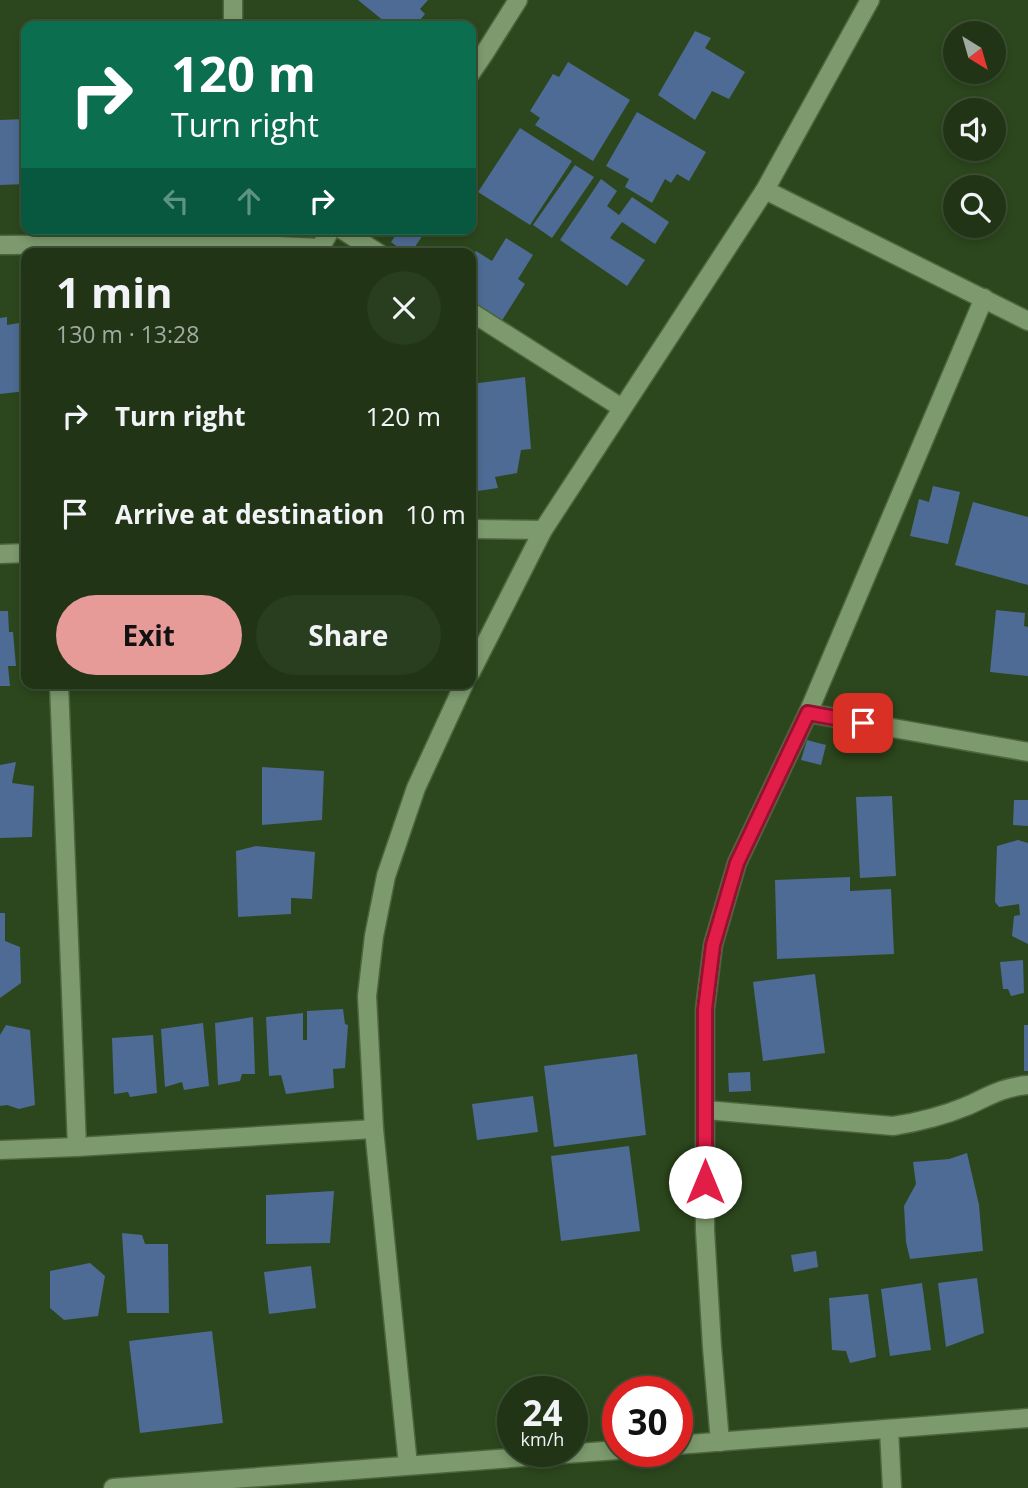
<!DOCTYPE html>
<meta charset="utf-8">
<style>
:root{--surface:#213516;--page:#293d1f;--text:#f1f3f6;--muted:#a2aba1;--line:#3e5035;--accent:#e69b98}
body{margin:0;font-family:"Open Sans",sans-serif;background:var(--page);color:var(--text);height:100vh;display:flex;flex-direction:column;font-size:26px;white-space:nowrap}
*{box-sizing:border-box;margin:0}
p{font-size:23px;color:var(--muted)}
.icon{flex:none;width:38px;height:38px;fill:none;stroke:currentColor;stroke-width:2;stroke-linecap:round;stroke-linejoin:round}
.map{position:relative;flex:1;overflow:hidden}
.details{position:absolute;left:21px;top:248px;width:455px;height:441px;display:flex;flex-direction:column;background:var(--surface);border-radius:14px;box-shadow:0 4px 10px #0003,0 0 0 2px var(--line)}
.details>*{flex:none}
.guide{position:absolute;left:21px;top:21px;width:455px;height:214px;border-radius:14px;box-shadow:0 4px 10px #0003,0 0 0 2px var(--line);background:#0b6e4f;color:#fff;overflow:hidden}
.needle{width:46px;rotate:143deg}
.buttons{position:absolute;left:943px;top:21px;display:grid;gap:14px}
.buttons a{display:grid;place-items:center;width:63px;height:63px;border-radius:50%;background:var(--surface);box-shadow:0 4px 10px #0003,0 0 0 2px var(--line);font-size:35px}
.speed{position:absolute;left:497px;top:1376px;display:flex;gap:14px;font-size:35px;font-weight:700;text-align:center}
.speed>*{display:grid;place-content:center;width:91px;height:91px;border-radius:50%;background:var(--surface);box-shadow:0 4px 10px #0003,0 0 0 2px var(--line);line-height:1}
.speed small{font-size:18px;font-weight:400}
.speed .limit{border:10px solid #d22;background:#fff;color:#111}
.pin{position:absolute;display:grid;place-items:center;width:60px;height:60px;color:#fff;margin:-30px;border-radius:14px;box-shadow:0 4px 10px #0006}
.me{position:absolute;width:77px;margin:-38px;rotate:0deg;stroke-linejoin:round;filter:drop-shadow(0 0 5px #0008)}
.turn{display:flex;align-items:center;gap:24px;height:147px;padding:0 35px;font-size:32px}
.turn .icon{width:91px;height:91px;stroke-width:2.5}
.turn b{display:block;font-size:49px;line-height:60px}
.lanes{display:flex;align-items:center;height:66px;padding:0 35px;background:#0003;justify-content:center;gap:35px;direction:ltr}
.lanes .off{opacity:.35}
.round{display:grid;place-items:center;flex:none;width:74px;height:74px;border-radius:37px;background:var(--page)}
.head{display:flex;align-items:center;justify-content:space-between;height:119px;padding:0 35px}
h1{font-size:42px;font-weight:700;line-height:52px}
.action{display:flex;gap:14px;margin-top:auto;padding:14px 35px}
.action a{flex:1;height:80px;border-radius:42px;background:var(--accent);color:#111;font-size:28px;font-weight:700;line-height:80px;text-align:center}
.action a+a{background:var(--page);color:var(--text)}
ul{padding:0;list-style:none}
li{display:flex;align-items:center;gap:21px;height:98px;padding:0 35px}
li div{flex:1}
li b{display:block;font-size:26px}
li em{font-style:normal}
.map>svg:first-child{display:block}
</style>
<div class="map">
<svg width="1028" height="1488" viewBox="0 0 1028 1488">
<rect width="100%" height="100%" fill="#2c471d"/>
<g fill="#4d6b94">
<polygon points="358,0 428,0 420,9 425,14 415,26 390,26"/>
<polygon points="695,31 711,38 705,48 745,72 729,99 712,91 695,120 658,95"/>
<polygon points="568,62 630,100 593,161 535,125 540,118 530,111 553,74 559,77"/>
<polygon points="637,112 706,152 689,181 677,174 671,183 665,179 652,203 625,187 629,179 606,166"/>
<polygon points="26,119 26,184 0,185 0,120"/>
<polygon points="520,128 572,161 530,225 478,192"/>
<polygon points="575,165 594,177 552,238 533,225"/>
<polygon points="601,179 617,191 607,206 619,215 632,197 669,222 655,244 622,222 610,238 645,260 627,286 560,240"/>
<polygon points="400,229 421,229 425,232 410,254 407,254 391,242"/>
<polygon points="506,238 533,255 518,279 525,284 501,322 471,304 471,259 476,251 492,261"/>
<polygon points="7,317 7,325 19,323 26,391 0,394 0,318"/>
<polygon points="525,377 531,449 521,450 517,473 495,477 498,488 471,492 471,384"/>
<polygon points="933,486 960,492 948,544 910,536 919,499 929,502"/>
<polygon points="973,502 1028,517 1028,585 955,565"/>
<polygon points="996,610 1025,613 1024,626 1028,627 1028,676 990,672"/>
<polygon points="0,611 8,611 9,632 13,632 16,666 8,666 10,686 0,686"/>
<polygon points="807,740 826,745 821,765 801,760"/>
<polygon points="16,762 12,783 34,786 32,837 0,838 0,765"/>
<polygon points="262,767 324,771 322,820 262,825"/>
<polygon points="892,796 896,876 860,878 856,797"/>
<polygon points="1014,800 1028,800 1028,826 1013,825"/>
<polygon points="1018,840 1028,843 1028,944 1012,936 1014,916 1020,915 1019,904 999,907 995,902 997,846"/>
<polygon points="256,846 315,852 312,899 291,898 291,914 238,917 236,851"/>
<polygon points="850,877 850,891 891,889 894,954 777,959 775,880"/>
<polygon points="0,913 5,913 5,941 20,947 21,983 0,998"/>
<polygon points="1023,960 1024,993 1011,996 1008,989 1003,989 1000,962"/>
<polygon points="815,974 825,1053 763,1061 753,982"/>
<polygon points="343,1009 345,1024 348,1025 345,1068 333,1069 334,1088 286,1094 281,1075 269,1076 266,1017 303,1013 303,1040 307,1040 307,1011"/>
<polygon points="253,1017 255,1074 242,1074 240,1081 218,1085 215,1023"/>
<polygon points="203,1023 209,1086 184,1090 182,1082 165,1087 161,1029"/>
<polygon points="6,1025 30,1030 35,1105 19,1109 7,1105 0,1106 0,1035"/>
<rect x="1024" y="1025" width="4" height="46"/>
<polygon points="153,1035 157,1093 130,1097 128,1092 114,1094 112,1038"/>
<polygon points="637,1054 646,1135 554,1147 544,1066"/>
<polygon points="750,1072 751,1091 729,1092 728,1073"/>
<polygon points="533,1096 538,1132 477,1140 472,1104"/>
<polygon points="629,1146 640,1231 561,1241 551,1156"/>
<polygon points="967,1153 979,1205 983,1251 910,1259 906,1242 904,1206 916,1184 913,1162 949,1159"/>
<polygon points="334,1191 330,1243 266,1244 266,1195"/>
<polygon points="122,1233 142,1235 145,1244 168,1244 169,1313 127,1313"/>
<polygon points="816,1251 818,1267 794,1272 791,1255"/>
<polygon points="90,1263 105,1276 98,1316 64,1320 50,1308 50,1271"/>
<polygon points="311,1266 316,1308 269,1314 264,1272"/>
<polygon points="977,1278 984,1333 946,1347 938,1283"/>
<polygon points="922,1283 931,1350 890,1356 881,1289"/>
<polygon points="868,1294 876,1357 850,1363 846,1351 832,1350 829,1298"/>
<polygon points="212,1331 223,1423 140,1433 129,1341"/>
</g>
<g fill="none" stroke-linecap="round" stroke-linejoin="round">
<defs>
<g id="street">
<polyline points="233,0 233,26"/>
<polyline points="471,73 484,54 518,0"/>
<polyline points="765,190 1028,321"/>
<polyline points="341,229 380,254"/>
<polyline points="0,245 241,244 320,248 331,229"/>
<polyline points="984,298 808,713 1028,752"/>
<polyline points="471,312 622,408"/>
<polyline points="471,529 543,530"/>
<polyline points="0,554 26,553"/>
<polyline points="471,672 543,530 765,190 870,0"/>
<polyline points="59,684 77,1147"/>
<path d="M706,1110L893,1126C919,1122 943,1116 967,1106C989,1096 1003,1087 1028,1085"/>
<polyline points="0,1150 77,1147 374,1129"/>
<polyline points="889,1429 892,1488"/>
<polyline points="720,1442 712,1347 705,1230 705,1009 713,945 737,863 808,713"/>
<polyline points="677,1445 1028,1418"/>
<polyline points="408,1465 374,1129 367,996 374,936 386,876 416,788 464,684"/>
<polyline points="113,1488 618,1450"/>
</g>
</defs>
<use href="#street" stroke="#4d653f" stroke-width="21"/>
<use href="#street" stroke="#7c9a6d" stroke-width="18"/>
</g>
<g fill="none" stroke-linecap="round" stroke-linejoin="round">
<defs>
<polyline id="route" points="705,1182 705,1009 713,945 737,863 808,713 863,723"/>
</defs>
<use href="#route" stroke="#92132f" stroke-width="18"/>
<use href="#route" stroke="#e11d48" stroke-width="12"/>
</g>
</svg>
<div class="buttons">
<a><svg class="needle" viewBox="-14 -14 28 28"><path d="M0-13l5 13h-10z" fill="#e53935"/><path d="M0 13l5-13h-10z" fill="#a2aba1"/></svg></a>
<a><svg class="icon" aria-label="sound" viewBox="0 0 24 24"><path d="M4 9h4l5-4v14l-5-4H4zM17 9q2 3 0 6"/></svg></a>
<a><svg class="icon" aria-label="search" viewBox="0 0 24 24"><circle cx="10" cy="10" r="6"/><path d="M15 15l6 6"/></svg></a>
</div>
<div class="speed"><div>24<small>km/h</small></div><div class="limit">30</div></div>
<div class="pin" style="left:863px;top:723px;background:#d93025"><svg class="icon" aria-label="arrive" viewBox="0 0 24 24"><path d="M6 21V4h12l-3 4 3 4H6"/></svg></div>
<svg class="me" style="left:705px;top:1182px" viewBox="-20 -20 40 40"><circle r="19" fill="#fff"/><path d="M0-13L10 11 0 6-10 11z" fill="#e11d48"/></svg>
<div class="guide">
<div class="turn"><svg class="icon" aria-label="right" viewBox="0 0 24 24"><path d="M7 20v-9h11M14 6l5 5-5 5"/></svg><div><b>120 m</b>Turn right</div></div>
<div class="lanes"><svg class="icon off" aria-label="left" viewBox="0 0 24 24"><path d="M17 20v-9H6M10 6l-5 5 5 5"/></svg><svg class="icon off" aria-label="ahead" viewBox="0 0 24 24"><path d="M12 20V5M6 11l6-6 6 6"/></svg><svg class="icon" aria-label="right" viewBox="0 0 24 24"><path d="M7 20v-9h11M14 6l5 5-5 5"/></svg></div>
</div>
<section class="details">
<div class="head"><div><h1>1 min</h1><p>130 m · 13:28</p></div><a class="round"><svg class="icon" aria-label="close" viewBox="0 0 24 24"><path d="M6 6l12 12M18 6L6 18"/></svg></a></div>
<ul>
<li><svg class="icon" aria-label="right" viewBox="0 0 24 24"><path d="M7 20v-9h11M14 6l5 5-5 5"/></svg><div><b>Turn right</b></div><em>120 m</em></li>
<li><svg class="icon" aria-label="arrive" viewBox="0 0 24 24"><path d="M6 21V4h12l-3 4 3 4H6"/></svg><div><b>Arrive at destination</b></div><em>10 m</em></li>
</ul>
<div class="action"><a>Exit</a><a>Share</a></div>
</section>
</div>
